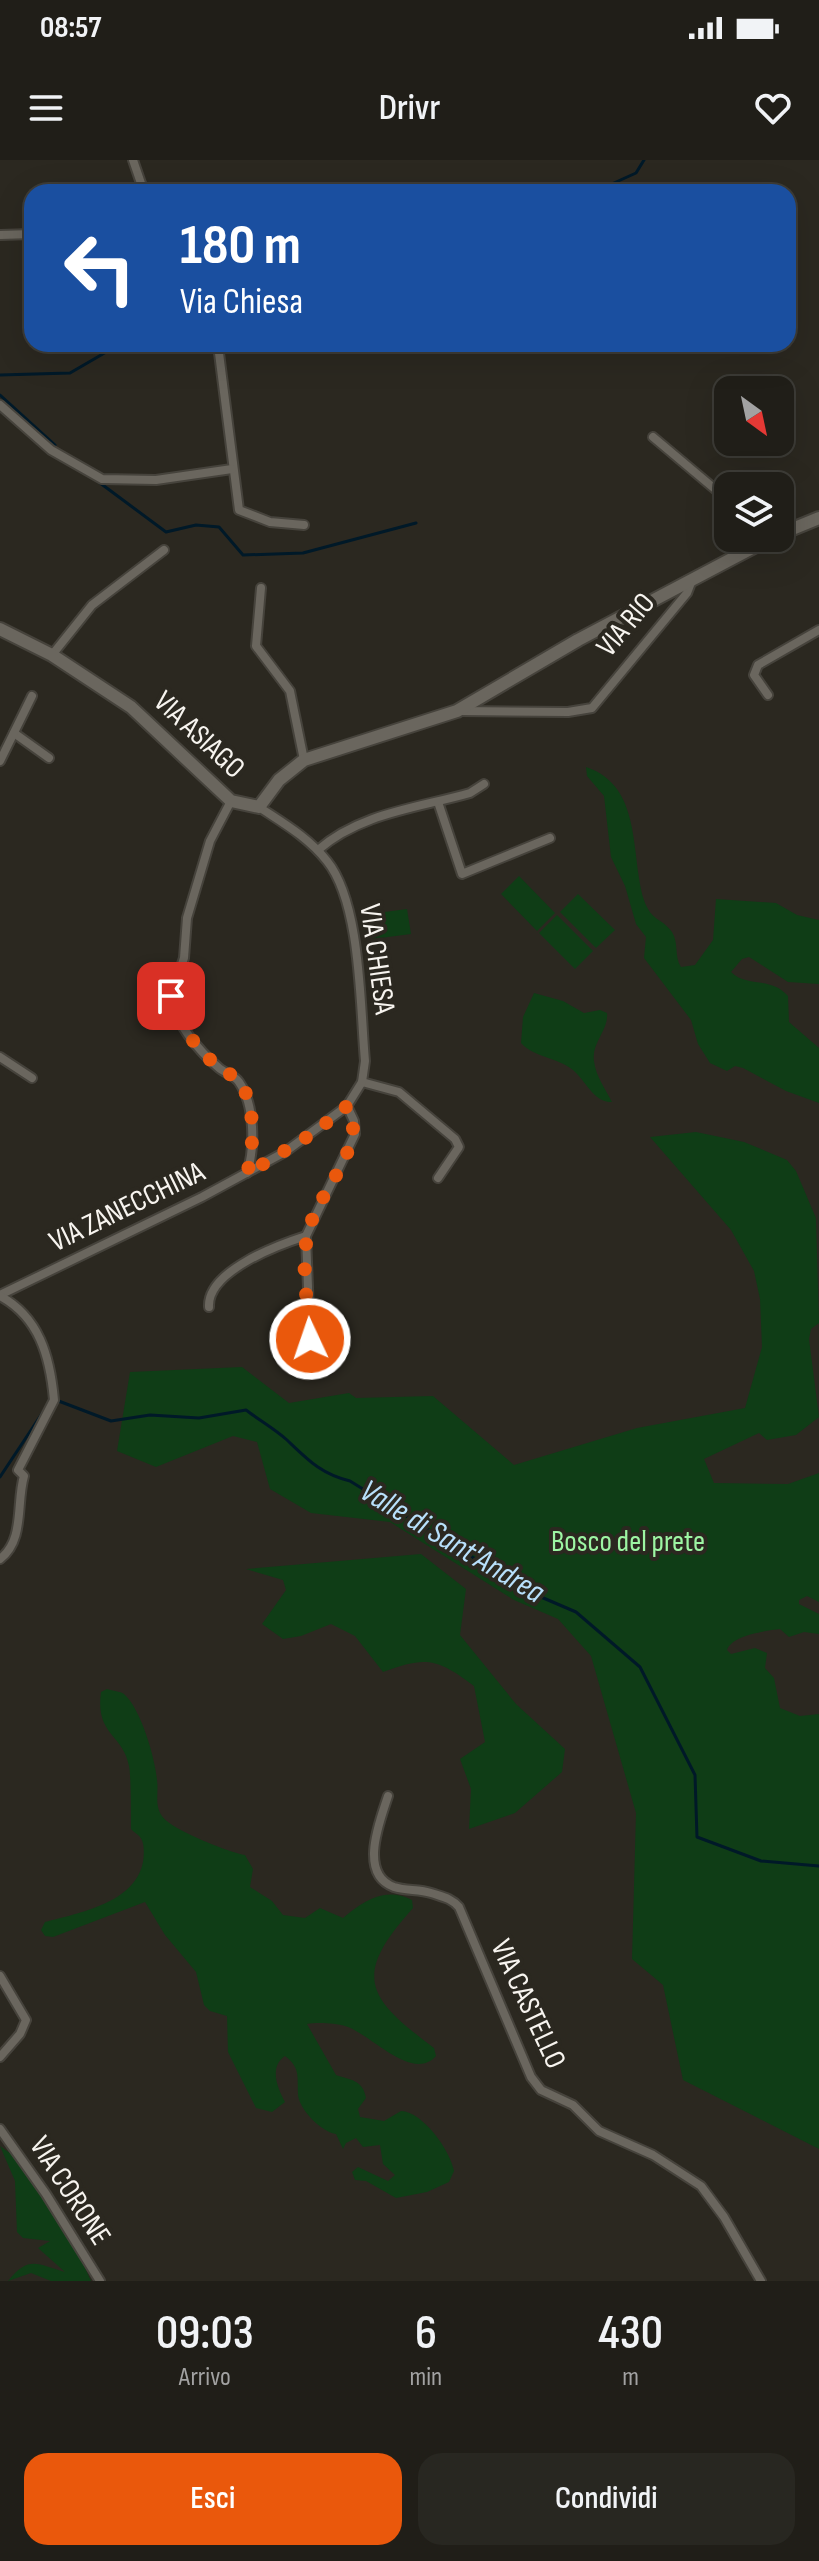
<!DOCTYPE html>
<html lang="it">
<style>
:root{--surface:#201e18;--page:#282721;--text:#f1f3f6;--muted:#a2a2a2;--line:#3d3c37;--accent:#ea580c}
body{margin:0;font-family:"Sofia Sans Condensed",sans-serif;background:var(--page);color:var(--text);height:100vh;display:flex;flex-direction:column;font-size:30px;white-space:nowrap}
*{box-sizing:border-box;margin:0}
p{font-size:26px;color:var(--muted)}
.icon{flex:none;width:44px;height:44px;fill:none;stroke:currentColor;stroke-width:2;stroke-linecap:round;stroke-linejoin:round}
.map{position:relative;height:2121px;overflow:hidden}
.sheet{display:flex;flex-direction:column;background:var(--surface);flex:1}
.sheet>*{flex:none}
.top-card{position:absolute;left:24px;top:24px;width:772px;height:168px;border-radius:24px;box-shadow:0 8px 32px #0002,0 0 0 2px var(--line);background:#1a4fa0;color:#fff;overflow:hidden}
.needle{width:52px;rotate:147deg}
.fabs{position:absolute;left:714px;top:216px;display:grid;gap:16px}
.fabs a{display:grid;place-items:center;width:80px;height:80px;border-radius:16px;background:var(--surface);box-shadow:0 8px 32px #0002,0 0 0 2px var(--line);font-size:40px}
.pin{position:absolute;display:grid;place-items:center;width:68px;height:68px;color:#fff;margin:-34px;border-radius:16px;box-shadow:0 4px 12px #0006}
.me{position:absolute;width:88px;margin:-44px;rotate:357deg;stroke-linejoin:round;filter:drop-shadow(0 0 6px #0008)}
.turn{display:flex;align-items:center;gap:28px;height:168px;padding:0 24px;font-size:36px}
.turn .icon{width:104px;height:104px;stroke-width:2.5}
.turn b{display:block;font-size:56px;line-height:68px}
.eta{display:flex;justify-content:space-evenly;align-items:center;height:136px;text-align:center}
.eta b{font-size:48px;font-weight:600;line-height:56px}
.primary-button{display:flex;gap:16px;margin-top:auto;padding:16px 24px}
.primary-button a{flex:1;height:92px;border-radius:24px;background:var(--accent);color:#fff;font-size:32px;font-weight:600;line-height:92px;text-align:center}
.primary-button a+a{background:var(--page);color:var(--text)}
.status{display:flex;justify-content:space-between;align-items:center;height:56px;padding:0 40px;background:var(--surface);direction:ltr}
.status svg{height:22px;fill:currentColor}
header{display:flex;justify-content:space-between;align-items:center;height:104px;padding:0 24px;background:var(--surface);font-size:36px;font-weight:600}
.map>svg:first-child{display:block}
</style>
<div class="status"><b>08:57</b><svg viewBox="0 0 49 12"><path d="M0 12V9h3v3zM5 12V6h3v6zM10 12V3h3v9zM15 12V0h3v12zM26 1h20v11H26zM47 4h2v5h-2z"/></svg></div>
<header><svg class="icon" aria-label="menu" viewBox="0 0 24 24"><path d="M4 6h16M4 12h16M4 18h16"/></svg>Drivr<svg class="icon" aria-label="heart" viewBox="0 0 24 24"><path d="M12 20l-8-8c-3-5 5-10 8-4 3-6 11-1 8 4z"/></svg></header>
<div class="map">
<svg width="819" height="2121" viewBox="0 0 819 2121">
<rect width="100%" height="100%" fill="#2b2820"/>
<g fill="#0f3d16">
<path d="M586,607C643,626 630,694 644,740C651,761 662,758 672,772C679,783 674,797 681,807L695,805L713,780L716,739L776,743L797,755L819,760V824L788,822L749,797L742,799L731,812C747,828 771,816 788,836L789,862L819,888V943L786,931L743,908L735,906L727,911L710,903L698,884L691,860L644,798L646,777L636,764L625,726L611,697L604,636L587,616Z"/>
<polygon points="519,716 555,753 537,771 501,734"/>
<polygon points="578,734 615,770 596,788 560,752"/>
<polygon points="407,749 411,774 365,780 362,755"/>
<polygon points="557,755 593,791 575,809 539,773"/>
<path d="M534,833L563,841L584,853L600,850L607,853C609,870 591,883 594,901C596,917 605,928 612,942C594,943 586,921 573,910C557,897 535,898 521,883L523,857Z"/>
<path d="M696,972L744,982L787,1000L796,1011L816,1058L819,1163L811,1169L809,1179L819,1257L796,1275L767,1280L759,1273L704,1299L714,1323L788,1324L819,1313V1442L807,1436L799,1440V1444L819,1454V1474L804,1472L789,1477L780,1469C765,1471 732,1475 727,1490L731,1494L755,1488L767,1493L765,1508L774,1518L780,1548L800,1556L819,1554V1989L683,1920L663,1825L632,1799L636,1653L591,1496L558,1459L514,1440L390,1362L311,1353L270,1329L257,1282L233,1276L156,1307L117,1291L130,1212L242,1207L289,1243L349,1233L356,1238L433,1236L514,1305L637,1268L745,1248L762,1187L760,1139L754,1111L731,1070L650,977Z"/>
<path d="M421,1394L466,1429L460,1475L516,1544L565,1589L562,1612L515,1653L469,1669L471,1629L460,1599L485,1582L474,1526C437,1498 426,1496 383,1512L355,1476L331,1464L301,1476L283,1479L262,1464L286,1430L283,1420L246,1409Z"/>
<path d="M107,1529C113,1531 120,1531 124,1534C141,1549 155,1598 157,1620C159,1633 154,1644 162,1656C170,1669 228,1692 245,1695L253,1709L250,1727L272,1741L283,1755L305,1758L320,1748L343,1758C363,1741 385,1726 412,1740L413,1748C352,1816 366,1837 434,1888L436,1896C412,1923 370,1873 345,1866C335,1863 317,1862 307,1864L336,1915C351,1920 363,1920 366,1938L358,1949L360,1957L384,1961L401,1951C423,1952 450,1990 454,2011L449,2022L427,2032L396,2038L366,2021L355,2020L352,2012L358,2007L388,2021L395,2015L383,2004L380,1985L363,1987L356,1978L346,1983L343,1989L336,1974C322,1972 300,1951 298,1935C297,1918 301,1908 285,1896C269,1907 277,1927 285,1942L272,1952L256,1948L228,1892L227,1856L210,1851L204,1845L196,1812L165,1775L145,1742L53,1777L45,1776L41,1770L45,1762C79,1753 135,1743 143,1702C144,1695 145,1683 140,1677C138,1674 133,1672 131,1669C131,1658 131,1614 129,1606C123,1574 95,1575 101,1532Z"/>
<path d="M0,1986L32,2009L51,2033L91,2121H51L31,2113L8,2121C29,2095 37,2104 65,2112L38,2088L50,2081L23,2078L17,2072L15,2021Z"/>
</g>
<g fill="none" stroke-linecap="round" stroke-linejoin="round">
<g stroke="#001928" stroke-width="3">
<polyline points="594,32 636,13 644,0"/>
<polyline points="0,215 70,213 120,184"/>
<polyline points="0,235 55,285"/>
<polyline points="96,320 166,372 196,365 219,367 243,395 303,393 416,363"/>
<path d="M56,1240L111,1261L150,1255L199,1258L246,1250C259,1260 275,1269 287,1280C308,1300 321,1314 350,1321L527,1431L576,1452L640,1507L695,1615L697,1677L761,1701L819,1706"/>
<polyline points="0,1317 49,1243"/>
</g>
<defs>
<g id="street">
<polyline points="133,0 144,32"/>
<polyline points="0,75 32,74"/>
<polyline points="219,193 239,350 270,362 304,365"/>
<polyline points="0,245 51,290 102,319 156,320 232,309"/>
<polyline points="653,277 728,340"/>
<polyline points="261,428 256,486 290,531 304,600"/>
<polyline points="52,495 92,445 164,390"/>
<polyline points="768,535 754,515 758,505 819,470"/>
<polyline points="458,551 568,552 592,548 687,433 692,420"/>
<polyline points="14,573 49,598"/>
<polyline points="0,601 32,536"/>
<path d="M231,641L210,681L187,758L184,798L171,836C174,862 199,891 219,908C225,913 235,916 239,922C255,945 255,988 247,1013"/>
<polyline points="438,642 462,714 550,678"/>
<path d="M318,690C360,653 418,648 470,633L484,624"/>
<polyline points="0,897 32,918"/>
<polyline points="362,922 399,932 455,979 459,987 438,1018"/>
<path d="M0,1135L202,1037L285,992L347,946L362,922L365,901C360,846 361,743 327,701C308,677 283,663 259,647"/>
<path d="M0,1136C39,1157 50,1196 54,1240L18,1310L24,1316C16,1343 25,1380 0,1399"/>
<path d="M209,1147C207,1111 278,1085 306,1076"/>
<polyline points="310,1179 306,1076 355,974 354,961 347,946"/>
<path d="M388,1636C380,1661 358,1714 394,1727C406,1731 419,1729 431,1733C443,1737 451,1738 459,1747L531,1917L541,1930L573,1945L599,1971L653,1995L701,2026L724,2057L761,2121"/>
<polyline points="0,1816 26,1860 20,1874 0,1897"/>
<polyline points="0,1969 46,2034 100,2121"/>
</g>
<g id="secondary">
<polyline points="780,374 819,358"/>
<polyline points="0,469 52,495 131,547 231,641 259,647 279,620 304,600 457,551 578,480 771,378"/>
</g>
</defs>
<use href="#street" stroke="#46433c" stroke-width="12"/>
<use href="#secondary" stroke="#46433c" stroke-width="16"/>
<use href="#street" stroke="#6a665e" stroke-width="8"/>
<use href="#secondary" stroke="#6a665e" stroke-width="12"/>
</g>
<g fill="none" stroke-linecap="round" stroke-linejoin="round">
<path stroke="#ea580c" stroke-width="14" stroke-dasharray="0 25.2" d="M171,836C174,862 200,891 219,908C226,913 236,916 240,922C256,946 254,987 247,1014L315,972L347,946C369,981 324,1027 312,1060C298,1095 308,1142 310,1179"/>
</g>
<g text-anchor="middle" dominant-baseline="central" stroke-width="8" stroke-linejoin="round" paint-order="stroke">
<g font-size="30" fill="#f7f4ef" stroke="#2b2820">
<text transform="translate(626 465) rotate(-50)">VIA RIO</text>
<text transform="translate(199 575) rotate(43)">VIA ASIAGO</text>
<text transform="translate(377 799) rotate(82)">VIA CHIESA</text>
<text transform="translate(127 1047) rotate(-26)">VIA ZANECCHINA</text>
<text transform="translate(528 1844) rotate(65)">VIA CASTELLO</text>
<text transform="translate(70 2031) rotate(57)">VIA CORONE</text>
</g>
<g font-size="30" fill="#9df5a3" stroke="#2b2820">
<text x="628" y="1382">Bosco del prete</text>
</g>
<g font-size="32" font-style="italic" fill="#b8e0fb" stroke="#2b2820">
<text transform="translate(452 1382) rotate(31)">Valle di Sant'Andrea</text>
</g>
</g>
</svg>
<div class="fabs">
<a><svg class="needle" viewBox="-14 -14 28 28"><path d="M0-13l5 13h-10z" fill="#e53935"/><path d="M0 13l5-13h-10z" fill="#a2a2a2"/></svg></a>
<a><svg class="icon" aria-label="layers" viewBox="0 0 24 24"><path d="M12 4l9 5-9 5-9-5zM3 14l9 5 9-5"/></svg></a>
</div>
<div class="pin" style="left:171px;top:836px;background:#d93025"><svg class="icon" aria-label="arrive" viewBox="0 0 24 24"><path d="M6 21V4h12l-3 4 3 4H6"/></svg></div>
<svg class="me" style="left:310px;top:1179px" viewBox="-20 -20 40 40"><circle r="17" fill="#ea580c" stroke="#fff" stroke-width="3"/><path d="M0-11L8 9 0 5-8 9z" fill="#fff"/></svg>
<div class="top-card">
<div class="turn"><svg class="icon" aria-label="left" viewBox="0 0 24 24"><path d="M17 20v-9H6M10 6l-5 5 5 5"/></svg><div><b>180 m</b>Via Chiesa</div></div>
</div>
</div>
<section class="sheet">
<div class="eta">
<div><b>09:03</b><p>Arrivo</p></div>
<div><b>6</b><p>min</p></div>
<div><b>430</b><p>m</p></div>
</div>
<div class="primary-button"><a>Esci</a><a>Condividi</a></div>
</section>
